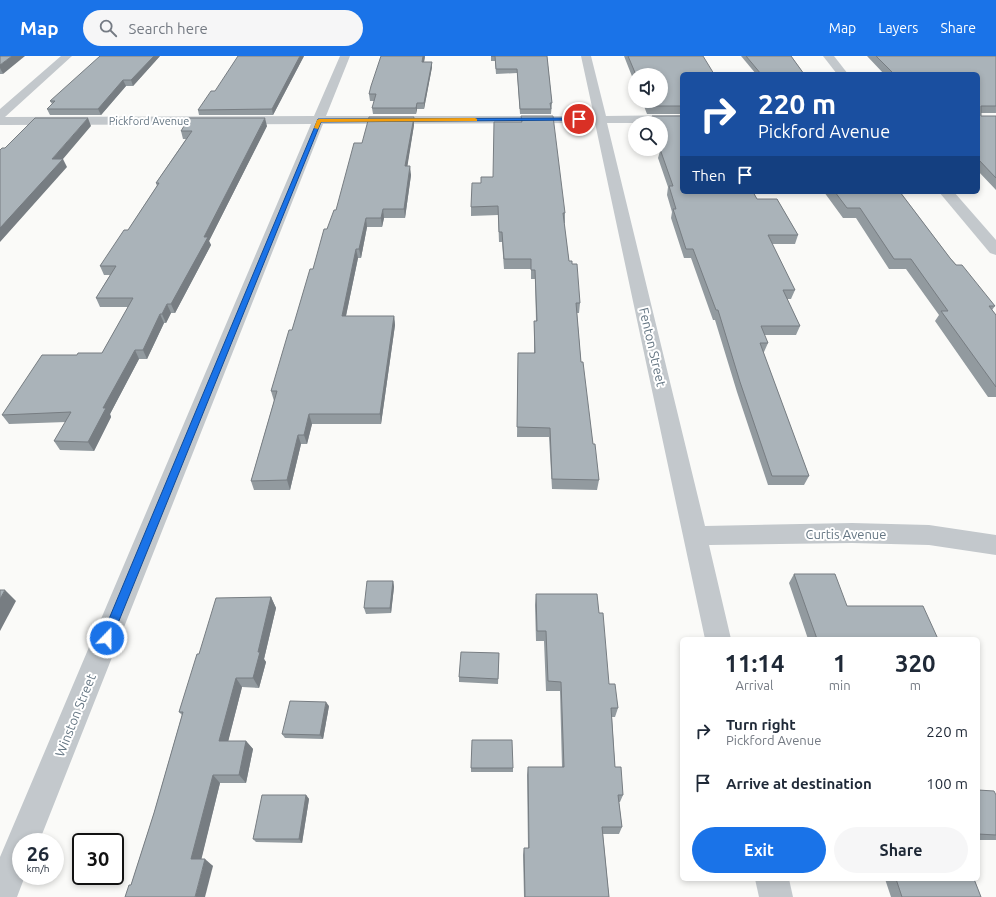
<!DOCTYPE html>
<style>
:root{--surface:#fff;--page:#f6f6f7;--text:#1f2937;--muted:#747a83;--accent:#1a73e8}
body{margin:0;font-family:Ubuntu,sans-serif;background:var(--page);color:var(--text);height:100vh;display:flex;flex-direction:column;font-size:15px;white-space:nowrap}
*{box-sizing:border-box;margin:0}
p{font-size:13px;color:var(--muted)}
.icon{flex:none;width:22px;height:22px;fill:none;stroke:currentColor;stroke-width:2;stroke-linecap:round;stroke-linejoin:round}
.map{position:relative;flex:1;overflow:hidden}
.panel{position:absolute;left:680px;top:581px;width:300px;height:244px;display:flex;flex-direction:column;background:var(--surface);border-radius:6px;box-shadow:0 2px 6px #0003}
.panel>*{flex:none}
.hud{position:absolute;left:680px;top:16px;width:300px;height:122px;border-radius:6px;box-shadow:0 2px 6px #0003;background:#1a4fa0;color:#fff;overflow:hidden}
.tools{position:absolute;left:628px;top:12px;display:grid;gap:8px}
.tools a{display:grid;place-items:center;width:40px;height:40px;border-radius:50%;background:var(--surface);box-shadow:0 2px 6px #0003;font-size:20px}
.speed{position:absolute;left:12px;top:777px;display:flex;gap:8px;font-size:20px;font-weight:700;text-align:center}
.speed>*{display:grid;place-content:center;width:52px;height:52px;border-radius:50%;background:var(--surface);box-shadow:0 2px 6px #0003;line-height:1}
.speed small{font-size:10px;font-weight:400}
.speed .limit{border:2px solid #111;border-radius:6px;background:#fff;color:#111}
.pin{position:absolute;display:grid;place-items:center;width:34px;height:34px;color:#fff;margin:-17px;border:2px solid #fff;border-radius:50%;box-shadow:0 1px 4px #0007}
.me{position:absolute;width:44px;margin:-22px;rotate:22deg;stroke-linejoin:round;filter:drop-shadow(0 0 3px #0008)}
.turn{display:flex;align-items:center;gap:14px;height:84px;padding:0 12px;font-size:18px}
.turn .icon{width:52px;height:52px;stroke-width:2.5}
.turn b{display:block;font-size:28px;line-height:34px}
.then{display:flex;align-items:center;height:38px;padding:0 12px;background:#0003;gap:8px;font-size:15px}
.eta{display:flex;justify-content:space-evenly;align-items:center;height:68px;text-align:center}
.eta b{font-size:24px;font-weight:600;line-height:28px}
.cta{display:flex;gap:8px;margin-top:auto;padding:8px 12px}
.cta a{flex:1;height:46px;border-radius:24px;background:var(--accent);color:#fff;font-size:16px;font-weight:600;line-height:46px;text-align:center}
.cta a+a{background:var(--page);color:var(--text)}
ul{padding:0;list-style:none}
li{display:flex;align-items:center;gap:12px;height:52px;padding:0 12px}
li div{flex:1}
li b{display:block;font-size:15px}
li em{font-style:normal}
header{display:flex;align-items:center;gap:24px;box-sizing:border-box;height:56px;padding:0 20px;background:var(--accent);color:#fff}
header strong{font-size:19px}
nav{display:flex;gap:22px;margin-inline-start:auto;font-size:14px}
.search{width:280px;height:36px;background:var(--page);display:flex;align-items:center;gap:10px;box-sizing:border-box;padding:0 14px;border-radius:22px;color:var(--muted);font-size:15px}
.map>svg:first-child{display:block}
</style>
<header>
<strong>Map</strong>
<div class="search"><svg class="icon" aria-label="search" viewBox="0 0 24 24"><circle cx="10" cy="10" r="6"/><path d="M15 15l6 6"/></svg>Search here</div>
<nav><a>Map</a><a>Layers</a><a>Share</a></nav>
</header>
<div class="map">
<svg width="996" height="841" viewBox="0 0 996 841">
<rect width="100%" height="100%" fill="#fafaf8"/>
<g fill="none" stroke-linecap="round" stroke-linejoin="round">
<g fill="#c3c8cc" fill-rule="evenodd">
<polygon points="61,0 72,0 5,61 314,60 340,0 350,0 326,60 594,60 581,0 591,0 606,60 682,59 682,67 607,67 705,470 852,467 929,469 996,479 996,499 929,489 852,487 709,489 731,583 705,583 595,67 323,68 39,786 21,786 21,820 25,820 17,841 0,841 0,801 311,68 0,69 0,53"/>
<polygon points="823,0 834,0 848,18 837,18"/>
<polygon points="939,136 954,136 996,184 996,199 990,197"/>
<polygon points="755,823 789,823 793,841 759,841"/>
</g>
</g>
<g fill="#929a9f">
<polygon points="0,0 3,18 0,18"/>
<polygon points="160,0 133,30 126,30 101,59 50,59 47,53 52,48 50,45"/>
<polygon points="304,0 273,59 199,59 198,54 215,35"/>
<polygon points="425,0 424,6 432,6 432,11 424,53 417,53 416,58 373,58 372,52 375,45 370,45 369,38"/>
<polygon points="491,0 547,0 552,47 551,58 520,58 517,17 496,18 495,5 491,5"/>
<polygon points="624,0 703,0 682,18 682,58 647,58 642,45 661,45 661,19 635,19 635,28"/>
<polygon points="741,0 791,0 804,18 756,18"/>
<polygon points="867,0 996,0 996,57 981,57 981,60 996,60 996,134 978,115 978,18 884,18"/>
<polygon points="521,60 565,157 565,167 564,167 569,205 580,247 579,257 577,257 581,306 593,388 599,424 597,434 552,433 549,381 517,381 518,297 534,297 534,265 536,265 535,223 531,223 531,213 504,213 502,186 499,186 498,159 471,160 471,151 481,127 493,121 521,66"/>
<polygon points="652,60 682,60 682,136 753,136 757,143 777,143 798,179 795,188 772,188 795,234 791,243 787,243 800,270 796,279 764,279 768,287 764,296 763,296 809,420 804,429 768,429 737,336 715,264 713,264 691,202 684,202 671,162 672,156 667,139 668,131 658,102 660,95 659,93 661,93 661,67 651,67"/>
<polygon points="414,61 414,69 407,110 411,119 405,162 384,162 382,171 367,171 361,202 358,202 346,260 394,260 395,269 381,368 312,368 307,388 301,388 290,434 254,434 251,425 274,345 271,335 313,213 327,173 336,154 362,87"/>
<polygon points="267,70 209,185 211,189 175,257 171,257 166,267 164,267 147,303 139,303 110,358 111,361 94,395 60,394 54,385 66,366 9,368 2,359 77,299 102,297 128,251 100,251 96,242 110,219 104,219 100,210 128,174 157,130 156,127 186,83 183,83 181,75"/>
<polygon points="824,136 900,136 950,202 995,250 992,254 996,259 996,341 988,341 935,265 939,259 906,213 889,213 856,162 843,162"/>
<polygon points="794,518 847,550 938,583 808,583 789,527"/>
<polygon points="393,525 394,531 391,557 366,558 364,552"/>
<polygon points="536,538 609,628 618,652 615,661 612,661 615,711 623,739 620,746 619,746 622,771 619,778 603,778 609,841 524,841 523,799 524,792 528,792 527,719 528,711 562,711 560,635 546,635 544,585 536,585 535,549"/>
<polygon points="271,541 276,552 264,603 266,606 259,632 242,631 228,685 246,685 253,693 246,727 220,727 201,803 213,810 131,829 154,757 182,659 179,656 199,598"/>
<polygon points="499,597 498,628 459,626 459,621"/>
<polygon points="329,650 323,683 285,682 282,678"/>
<rect x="471" y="712" width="42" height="4"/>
<polygon points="978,734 996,739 996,784 978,784"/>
<polygon points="306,739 309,743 302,787 256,786 253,783"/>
<polygon points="885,823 974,823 981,841 891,841"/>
</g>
<g fill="#777d82">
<polygon points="12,0 25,0 3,18 0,12 0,9"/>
<polygon points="154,0 160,0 133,30 131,24"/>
<polygon points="300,0 304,0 273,59 272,53"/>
<polygon points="423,0 425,0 423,12 422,6"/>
<polygon points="432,6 432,11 424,53 424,47"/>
<polygon points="123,24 126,30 101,59 98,53"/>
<polygon points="417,47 417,53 416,58 416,52"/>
<polygon points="414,61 414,69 406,119 405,110"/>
<polygon points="88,62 91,70 63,103 67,111 0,186 0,172 52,103"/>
<polygon points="265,62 267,70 209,185 211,189 175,257 171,248 204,181"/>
<polygon points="410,110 411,119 405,162 404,153"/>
<polygon points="383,153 384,162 382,171 381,162"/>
<polygon points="366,162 367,171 361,202 359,193"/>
<polygon points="356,193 358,202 344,269 342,260"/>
<polygon points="167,248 171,257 166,267 162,258"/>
<polygon points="160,258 164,267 147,303 143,294"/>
<polygon points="394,260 395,269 381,368 380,358"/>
<polygon points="135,294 139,303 110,358 111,361 94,395 88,386 103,352"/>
<polygon points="309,358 312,368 307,388 304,379"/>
<polygon points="298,379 301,388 290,434 287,424"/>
<polygon points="393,525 394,531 391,557 390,552"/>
<polygon points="5,534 16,545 0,575 0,543"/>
<polygon points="271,541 276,552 264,603 266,606 259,632 253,622 258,596"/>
<polygon points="236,622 242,631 226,694 219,685"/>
<polygon points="326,646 329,650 323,683 320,679"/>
<polygon points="246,685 253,693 246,727 239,719"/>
<polygon points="213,719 220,727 200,809 191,803"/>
<polygon points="306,739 309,743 302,787 299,783"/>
<polygon points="205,803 213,810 205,841 195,841"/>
</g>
<g fill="#aab3b9" stroke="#777d82">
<polygon points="0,0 12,0 0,9"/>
<polygon points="100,0 154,0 131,24 123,24 98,53 47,53 55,45 50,45"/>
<polygon points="238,0 300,0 272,53 198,54 211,35 215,35"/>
<polygon points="381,0 423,0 422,6 432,6 424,47 417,47 416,52 372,52 376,38 369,38 371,30"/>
<polygon points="491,0 547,0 552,47 550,47 551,53 520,53 517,13 496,13 495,0"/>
<polygon points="628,0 703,0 714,18 682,18 682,50 648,50 646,45 661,45 661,19 636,19"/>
<polygon points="746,0 791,0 804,18 761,18"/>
<polygon points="876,0 996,0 996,50 981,50 981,60 996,60 996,122 978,103 978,18 894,18"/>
<polygon points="521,60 553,60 565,157 563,157 569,205 572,205 572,208 577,208 580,247 576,247 581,306 583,306 593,388 595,388 599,424 552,423 550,372 517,371 518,297 535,297 534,265 537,265 535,214 531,214 531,203 504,203 502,176 499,176 498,150 471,151 472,127 481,127 481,121 493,121 494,66 522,66"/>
<polygon points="652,60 682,60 682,136 753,136 757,143 777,143 798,179 768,179 795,234 783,234 800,270 761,270 768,287 760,287 809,420 772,420 740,326 718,254 716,254 693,193 686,193 673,153 676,153 669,130 673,130 660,93 663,93 661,87 661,67 654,67"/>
<polygon points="369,61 414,61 405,110 410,110 404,153 383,153 381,162 366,162 359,193 356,193 342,260 394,260 380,358 309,358 304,379 298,379 287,424 251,425 277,335 271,335 289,274 292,274 310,213 313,213 324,173 327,173 334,154 336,154 354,87 362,87"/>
<polygon points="35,62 88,62 52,103 63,103 0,172 0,94 2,92 5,92"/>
<polygon points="189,62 265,62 204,181 208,181 171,248 167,248 162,258 160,258 143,294 135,294 103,352 106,352 88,386 54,385 71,356 2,359 42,299 77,299 78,297 102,297 133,242 96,242 116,210 100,210 124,174 128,174 159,127 156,127 192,75 181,75"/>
<polygon points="835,136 900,136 950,202 956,209 962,209 995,250 989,250 996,259 996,331 941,255 948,255 911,203 894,203 860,152 847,152"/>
<polygon points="794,518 835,518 847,550 923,550 938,583 817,583"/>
<polygon points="367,525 393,525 390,552 364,552"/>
<polygon points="0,534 5,534 0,543"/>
<polygon points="536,538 597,538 599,557 603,557 609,628 615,628 618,652 611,652 615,711 621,711 623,739 618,739 622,771 602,771 609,841 525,841 524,792 529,792 528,711 564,711 561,626 548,625 546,575 537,575"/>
<polygon points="271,541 258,596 260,596 253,622 236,622 219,685 246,685 239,719 213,719 191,803 205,803 195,841 125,841 129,829 131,829 154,757 183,656 179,656 197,598 199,598 216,542"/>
<polygon points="461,596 499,597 498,623 459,621"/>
<polygon points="290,645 326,646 320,679 282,678"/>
<polygon points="472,684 512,684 513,712 471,712"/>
<polygon points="978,734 994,735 996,739 996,779 978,778"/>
<polygon points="262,739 306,739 299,783 253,783"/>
<polygon points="896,823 974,823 981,841 902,841"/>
</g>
<polygon fill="#1a73e8" stroke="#114b97" points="579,62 581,63 580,64 321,66 112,582 110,586 107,587 103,586 101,582 318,63"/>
<polygon fill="#f59e0b" points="475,62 477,63 477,65 321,66 318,73 314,72 317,64 319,63"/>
<g text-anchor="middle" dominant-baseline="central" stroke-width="4" stroke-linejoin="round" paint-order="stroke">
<g font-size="11" fill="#657683" stroke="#fff">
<text x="149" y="65">Pickford Avenue</text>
</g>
<g font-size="13" fill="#657683" stroke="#fff">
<text transform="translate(653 291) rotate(77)">Fenton Street</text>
<text x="846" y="478">Curtis Avenue</text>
<text transform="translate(75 659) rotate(-68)">Winston Street</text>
</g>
</g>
</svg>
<div class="tools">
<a><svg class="icon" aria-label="sound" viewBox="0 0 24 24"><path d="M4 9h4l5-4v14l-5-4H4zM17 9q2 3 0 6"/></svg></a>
<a><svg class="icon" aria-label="search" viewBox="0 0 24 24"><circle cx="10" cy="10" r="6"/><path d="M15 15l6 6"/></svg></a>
</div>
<div class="speed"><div>26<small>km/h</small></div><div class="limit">30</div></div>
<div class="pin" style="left:579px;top:63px;background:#d93025"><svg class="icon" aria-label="arrive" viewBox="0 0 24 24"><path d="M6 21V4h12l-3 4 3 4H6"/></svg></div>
<svg class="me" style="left:107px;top:582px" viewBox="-20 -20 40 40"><circle r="17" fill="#1a73e8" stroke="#fff" stroke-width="3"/><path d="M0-11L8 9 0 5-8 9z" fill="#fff"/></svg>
<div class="hud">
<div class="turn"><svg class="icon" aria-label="right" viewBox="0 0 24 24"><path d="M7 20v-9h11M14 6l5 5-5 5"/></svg><div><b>220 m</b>Pickford Avenue</div></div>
<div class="then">Then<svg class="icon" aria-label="arrive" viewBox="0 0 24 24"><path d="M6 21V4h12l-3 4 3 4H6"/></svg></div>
</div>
<section class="panel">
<div class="eta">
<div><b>11:14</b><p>Arrival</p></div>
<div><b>1</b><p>min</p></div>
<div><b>320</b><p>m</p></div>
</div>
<ul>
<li><svg class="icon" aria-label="right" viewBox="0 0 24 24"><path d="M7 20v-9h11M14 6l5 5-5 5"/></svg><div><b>Turn right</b><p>Pickford Avenue</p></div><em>220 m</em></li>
<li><svg class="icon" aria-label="arrive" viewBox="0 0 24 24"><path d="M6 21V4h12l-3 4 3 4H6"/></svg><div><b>Arrive at destination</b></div><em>100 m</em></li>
</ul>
<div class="cta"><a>Exit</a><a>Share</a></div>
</section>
</div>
